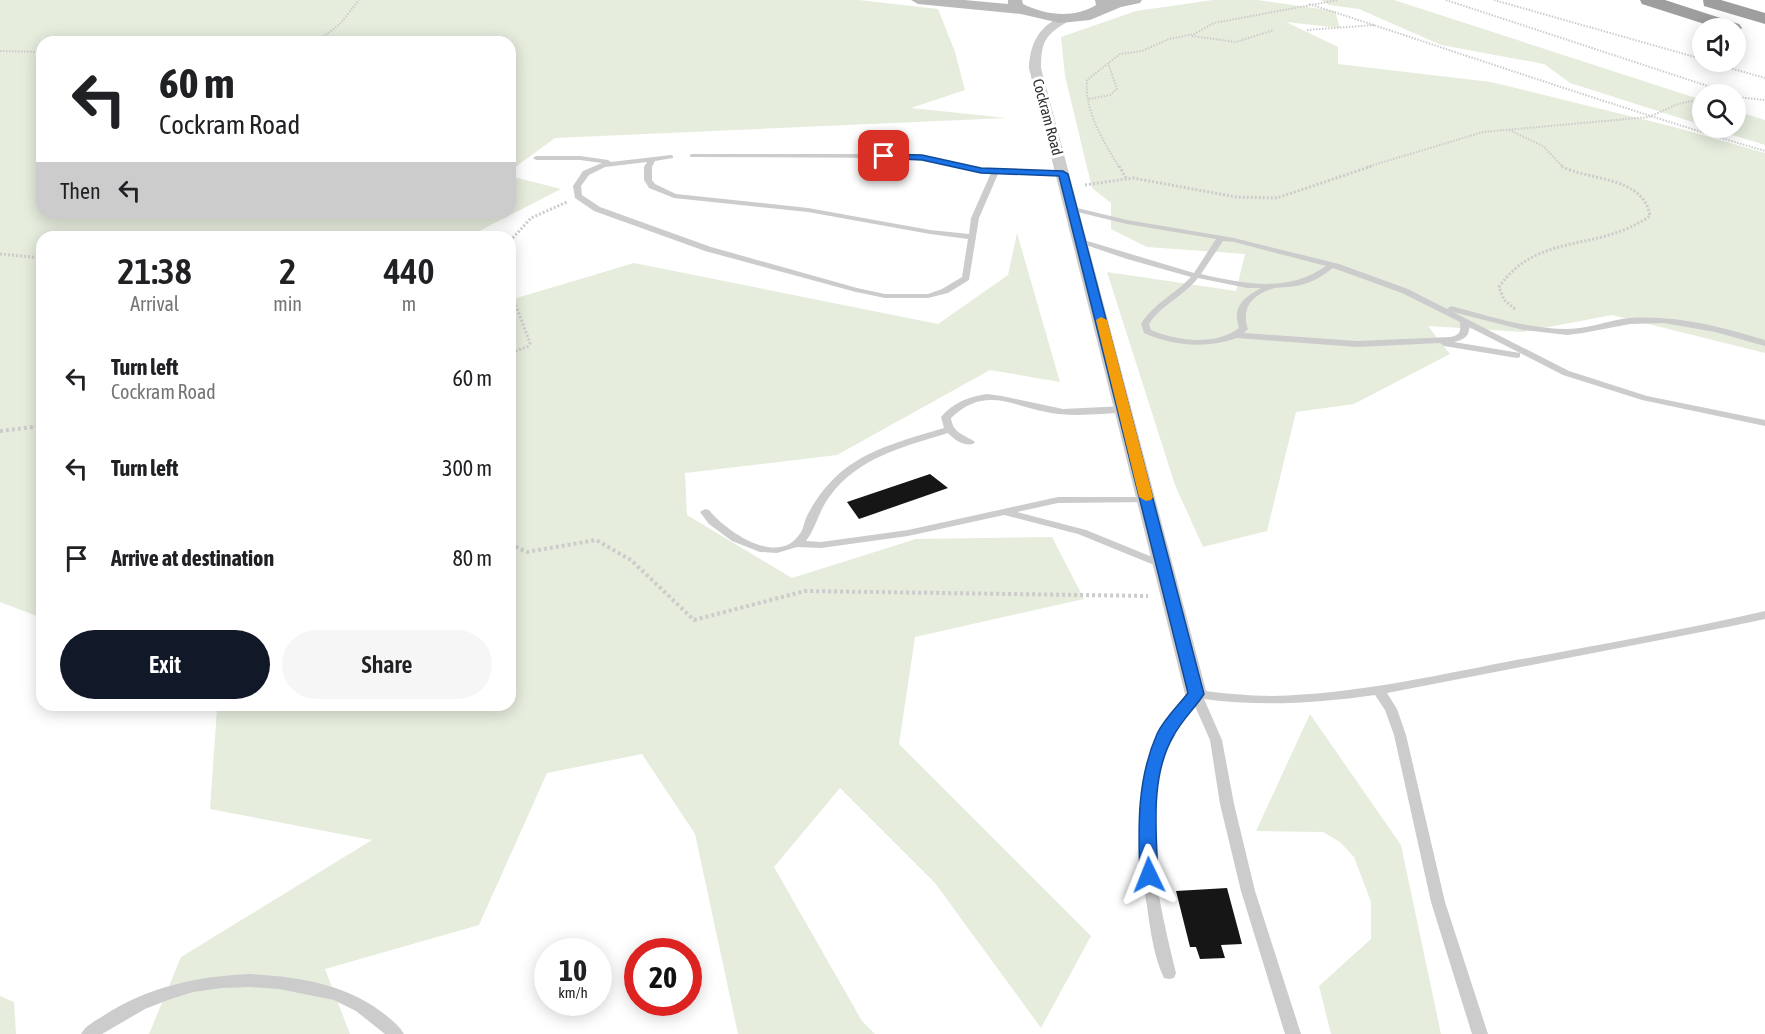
<!DOCTYPE html>
<style>
:root{--surface:#fff;--page:#f6f6f6;--text:#202124;--muted:#757577;--accent:#111827}
body{margin:0;font-family:"Asap Condensed",sans-serif;background:var(--page);color:var(--text);height:100vh;display:flex;flex-direction:column;font-size:22px;white-space:nowrap}
*{box-sizing:border-box;margin:0}
p{font-size:20px;color:var(--muted)}
.icon{flex:none;width:33px;height:33px;fill:none;stroke:currentColor;stroke-width:2;stroke-linecap:round;stroke-linejoin:round}
.map{position:relative;flex:1;overflow:hidden}
.panel{position:absolute;left:36px;top:231px;width:480px;height:480px;display:flex;flex-direction:column;background:var(--surface);border-radius:18px;box-shadow:0 3px 15px #0003}
.panel>*{flex:none}
.hud{position:absolute;left:36px;top:36px;width:480px;height:183px;border-radius:18px;box-shadow:0 3px 15px #0003;background:#fff;color:var(--text);overflow:hidden}
.tools{position:absolute;left:1692px;top:18px;display:grid;gap:12px}
.tools a{display:grid;place-items:center;width:54px;height:54px;border-radius:50%;background:var(--surface);box-shadow:0 3px 15px #0003;font-size:30px}
.speed{position:absolute;left:534px;top:938px;display:flex;gap:12px;font-size:30px;font-weight:700;text-align:center}
.speed>*{display:grid;place-content:center;width:78px;height:78px;border-radius:50%;background:var(--surface);box-shadow:0 3px 15px #0003;line-height:1}
.speed small{font-size:15px;font-weight:400}
.speed .limit{border:9px solid #d22;background:#fff;color:#111}
.pin{position:absolute;display:grid;place-items:center;width:51px;height:51px;color:#fff;margin:-26px;border-radius:12px;box-shadow:0 3px 9px #0006}
.me{position:absolute;width:66px;margin:-33px;rotate:358deg;stroke-linejoin:round;filter:drop-shadow(0 0 4px #0008)}
.turn{display:flex;align-items:center;gap:21px;height:126px;padding:0 24px;font-size:27px}
.turn .icon{width:78px;height:78px;stroke-width:2.5}
.turn b{display:block;font-size:42px;line-height:51px}
.then{display:flex;align-items:center;height:57px;padding:0 24px;background:#0003;gap:12px;font-size:22px}
.eta{display:flex;justify-content:space-evenly;align-items:center;height:102px;text-align:center}
.eta b{font-size:36px;font-weight:600;line-height:42px}
.button{display:flex;gap:12px;margin-top:auto;padding:12px 24px}
.button a{flex:1;height:69px;border-radius:36px;background:var(--accent);color:#fff;font-size:24px;font-weight:600;line-height:69px;text-align:center}
.button a+a{background:var(--page);color:var(--text)}
ul{padding:0;list-style:none}
li{display:flex;align-items:center;gap:18px;height:90px;padding:0 24px}
li div{flex:1}
li b{display:block;font-size:22px}
li em{font-style:normal}
.map>svg:first-child{display:block}
</style>
<div class="map">
<svg width="1765" height="1034" viewBox="0 0 1765 1034">
<rect width="100%" height="100%" fill="#fff"/>
<g fill="#e6eddd">
<polygon points="0,0 859,0 938,9 955,52 965,90 911,108 1007,118 555,138 510,171 510,42 42,42 42,213 510,213 510,176 561,189 468,237 42,237 42,618 0,602"/>
<polygon points="1213,0 1257,0 1335,11 1340,28 1286,22 1338,47 1338,64 1491,82 1674,127 1765,153 1765,353 1612,315 1523,332 1428,326 1450,354 1354,404 1296,412 1267,531 1203,547 1175,485 1107,272 1236,291 1245,254 1147,247 1111,229 1111,203 1092,188 1065,76 1061,37 1136,11"/>
<polygon points="1321,0 1394,0 1702,100 1702,125 1570,83 1544,64 1441,45 1359,9 1329,5"/>
<polygon points="1736,111 1765,120 1765,145 1710,128 1736,128"/>
<polygon points="1017,233 1060,382 990,370 837,455 685,473 687,515 792,578 916,539 1052,537 1084,599 915,637 899,744 1091,936 1041,1028 935,883 840,788 774,867 862,1021 875,1034 738,1034 695,834 642,754 547,773 479,925 325,969 350,1034 149,1034 181,957 372,840 210,809 217,709 209,705 510,705 510,300 634,263 938,324 1008,275"/>
<polygon points="1310,714 1401,845 1441,1034 1331,1034 1319,986 1371,939 1371,902 1354,857 1340,842 1323,832 1256,831"/>
<polygon points="0,996 14,1002 16,1034 0,1034"/>
</g>
<g fill="#161616">
<polygon points="930,474 948,488 859,519 847,502"/>
<polygon points="1227,888 1242,944 1221,945 1225,958 1200,959 1196,947 1190,947 1176,891"/>
</g>
<g fill="none" stroke-linecap="round" stroke-linejoin="round">
<g stroke="#ccc" stroke-width="2" stroke-dasharray="1.5 1.5" stroke-linecap="butt">
<polyline points="1446,0 1732,94"/>
<polyline points="1494,0 1702,59"/>
<path d="M1309,4C1461,53 1612,106 1765,151"/>
<polyline points="1307,30 1375,25"/>
<polyline points="1192,36 1236,42 1274,30"/>
<polyline points="316,42 340,24 359,0"/>
<polyline points="0,51 42,52"/>
<polyline points="1709,62 1765,78"/>
<polyline points="1736,97 1765,100"/>
<polyline points="1089,99 1110,95 1117,89 1108,63"/>
<polyline points="1509,130 1543,146 1563,167"/>
<path d="M1119,167C1104,142 1084,111 1087,80L1120,54L1142,51L1169,39L1194,34L1214,23L1338,0"/>
<polyline points="1367,167 1483,132 1649,117 1678,104 1702,99"/>
</g>
<g stroke="#ccc" stroke-width="3" stroke-dasharray="2 2" stroke-linecap="butt">
<polyline points="1119,166 1126,178"/>
<polyline points="1085,185 1133,178 1236,197 1277,198 1372,166"/>
<polyline points="510,241 531,218 567,202"/>
<polyline points="0,254 42,258"/>
<polyline points="510,290 530,343 527,347 510,353"/>
<path d="M1515,309L1504,300L1499,287C1538,231 1597,253 1650,216C1644,176 1589,181 1561,166"/>
</g>
<g stroke="#ccc" stroke-width="4" stroke-dasharray="3 3" stroke-linecap="butt">
<polyline points="0,431 42,426"/>
<polyline points="510,544 527,552 596,540 631,560 694,620 805,591 1148,596"/>
</g>
<g fill="#ccc" fill-rule="evenodd">
<path d="M692,154H906L933,157L981,169L1063,172L1067,174L1063,176L998,174L979,218L969,280L948,293L928,298H885L856,292L705,251L594,211L575,198L573,186L583,171L602,163L580,160H536L533,158L536,156H580L608,160L611,162L671,155L673,156V158L655,161L652,167V180L655,184L676,194L808,208L930,230L969,234L971,218L991,173H981L933,161L906,158L690,157V155ZM647,162L644,167V180L649,188L674,198L808,212L930,234L968,239L962,277L942,289L928,294H885L857,288L711,247L600,207L582,195L581,186L589,175L605,167Z"/>
<path d="M1069,206L1127,220L1234,238L1339,264L1408,289L1447,309L1451,306C1489,316 1528,329 1567,329C1589,329 1609,320 1630,318C1676,315 1722,327 1765,340V346L1715,332L1664,323L1630,324L1583,333L1567,335L1523,330L1453,312L1569,371L1647,396L1765,420V426L1642,400L1563,375L1520,353V357L1517,358L1444,346L1440,343L1357,347L1237,338C1207,349 1173,346 1144,333L1141,324C1153,304 1175,294 1191,277L1127,259L1077,242L1081,240H1084L1194,273L1216,239L1127,224L1069,210ZM1223,241L1234,242L1326,266C1288,293 1244,284 1201,274ZM1333,268L1402,293L1460,322C1461,332 1460,335 1450,337L1357,341L1244,333L1248,329C1241,309 1251,296 1271,289C1281,286 1294,288 1304,284C1315,281 1324,275 1333,268ZM1198,278L1247,288H1261C1243,298 1232,307 1239,328C1215,346 1177,341 1151,330L1149,324C1161,305 1184,296 1198,278ZM1469,327L1520,353L1454,342C1462,340 1470,337 1469,327Z"/>
<path d="M987,394L1002,396L1063,409L1124,406L1129,409C1122,414 1111,413 1102,414C1083,415 1065,416 1046,412C1008,404 984,387 951,418C953,434 964,434 975,442L973,444C964,446 954,440 948,433C905,446 857,458 830,496C819,510 816,528 806,541L821,542L908,530L1058,497H1147L1151,498L1152,500L1151,502L1058,503L1017,512L1086,530L1167,563L1168,565L1167,567H1159L1078,534L1004,515L908,536L821,548L797,547L777,553L760,552L732,541L709,524L700,512L705,509L709,510C725,530 776,567 799,535C803,531 804,523 806,518C815,499 829,481 846,468C874,447 911,438 944,428L941,417C954,402 968,397 987,394Z"/>
<path d="M1765,611V619L1732,626L1387,693L1397,709L1406,735L1445,902L1488,1034H1472L1431,902L1394,735L1385,710L1375,695C1318,703 1262,707 1204,699L1222,740L1234,804L1255,891L1301,1034H1285L1241,891L1220,804L1210,740L1194,704C1186,713 1177,722 1172,733C1135,805 1158,899 1176,973L1174,978L1169,979L1164,978C1154,958 1150,928 1147,906C1137,849 1133,789 1158,735C1166,718 1179,704 1192,691L1196,690C1222,693 1247,696 1273,696C1352,694 1429,677 1506,662C1593,646 1679,631 1765,611Z"/>
<path d="M250,974C299,977 349,984 388,1017C394,1022 400,1027 404,1034H385L356,1011L334,1000L279,989L250,987L222,988L193,992L168,1000L145,1009L102,1034H81C85,1026 95,1021 103,1016C147,987 198,976 250,974Z"/>
</g>
<path fill="#ccc" fill-rule="evenodd" d="M1068,14L1073,17L1072,19C1047,34 1041,38 1041,68L1207,694L1204,700L1196,702L1188,700L1185,694L1029,68C1030,41 1041,23 1068,14Z"/>
<path fill="#b9b9b9" fill-rule="evenodd" d="M911,0H964L1008,4V0H1022L1023,4C1045,15 1074,19 1096,5L1095,0H1142L1140,3L1121,7L1090,20L1060,23L1021,14L918,4Z"/>
<g fill="#9e9e9e" fill-rule="evenodd">
<polygon points="1640,0 1665,0 1739,24 1742,28 1736,33 1736,28 1717,28 1642,4"/>
<polygon points="1703,0 1721,0 1765,13 1765,24 1704,6"/>
</g>
</g>
<path fill="#1a73e8" stroke="#114b97" stroke-width="1.5" d="M884,154L922,155L981,168L1063,171L1068,174L1204,694C1195,708 1182,720 1174,735C1150,775 1156,830 1158,875L1155,880L1149,882L1142,880L1140,875C1138,827 1137,779 1157,734C1164,719 1178,706 1188,693L1059,176L981,173L922,160L880,158L879,156Z"/>
<polygon fill="#f59e0b" points="1101,317 1107,320 1153,497 1151,500 1146,501 1139,497 1096,320"/>
<g text-anchor="middle" dominant-baseline="central" stroke-width="6" stroke-linejoin="round" paint-order="stroke">
<g font-size="15" fill="#2f2f2f" stroke="#fff">
<text transform="translate(1048 117) rotate(75)">Cockram Road</text>
</g>
</g>
</svg>
<div class="tools">
<a><svg class="icon" aria-label="sound" viewBox="0 0 24 24"><path d="M4 9h4l5-4v14l-5-4H4zM17 9q2 3 0 6"/></svg></a>
<a><svg class="icon" aria-label="search" viewBox="0 0 24 24"><circle cx="10" cy="10" r="6"/><path d="M15 15l6 6"/></svg></a>
</div>
<div class="speed"><div>10<small>km/h</small></div><div class="limit">20</div></div>
<div class="pin" style="left:884px;top:156px;background:#d93025"><svg class="icon" aria-label="arrive" viewBox="0 0 24 24"><path d="M6 21V4h12l-3 4 3 4H6"/></svg></div>
<svg class="me" style="left:1149px;top:875px" viewBox="-20 -20 40 40"><path d="M0-17L14 15 0 8-14 15z" fill="#1a73e8" stroke="#fff" stroke-width="4"/></svg>
<div class="hud">
<div class="turn"><svg class="icon" aria-label="left" viewBox="0 0 24 24"><path d="M17 20v-9H6M10 6l-5 5 5 5"/></svg><div><b>60 m</b>Cockram Road</div></div>
<div class="then">Then<svg class="icon" aria-label="left" viewBox="0 0 24 24"><path d="M17 20v-9H6M10 6l-5 5 5 5"/></svg></div>
</div>
<section class="panel">
<div class="eta">
<div><b>21:38</b><p>Arrival</p></div>
<div><b>2</b><p>min</p></div>
<div><b>440</b><p>m</p></div>
</div>
<ul>
<li><svg class="icon" aria-label="left" viewBox="0 0 24 24"><path d="M17 20v-9H6M10 6l-5 5 5 5"/></svg><div><b>Turn left</b><p>Cockram Road</p></div><em>60 m</em></li>
<li><svg class="icon" aria-label="left" viewBox="0 0 24 24"><path d="M17 20v-9H6M10 6l-5 5 5 5"/></svg><div><b>Turn left</b></div><em>300 m</em></li>
<li><svg class="icon" aria-label="arrive" viewBox="0 0 24 24"><path d="M6 21V4h12l-3 4 3 4H6"/></svg><div><b>Arrive at destination</b></div><em>80 m</em></li>
</ul>
<div class="button"><a>Exit</a><a>Share</a></div>
</section>
</div>
